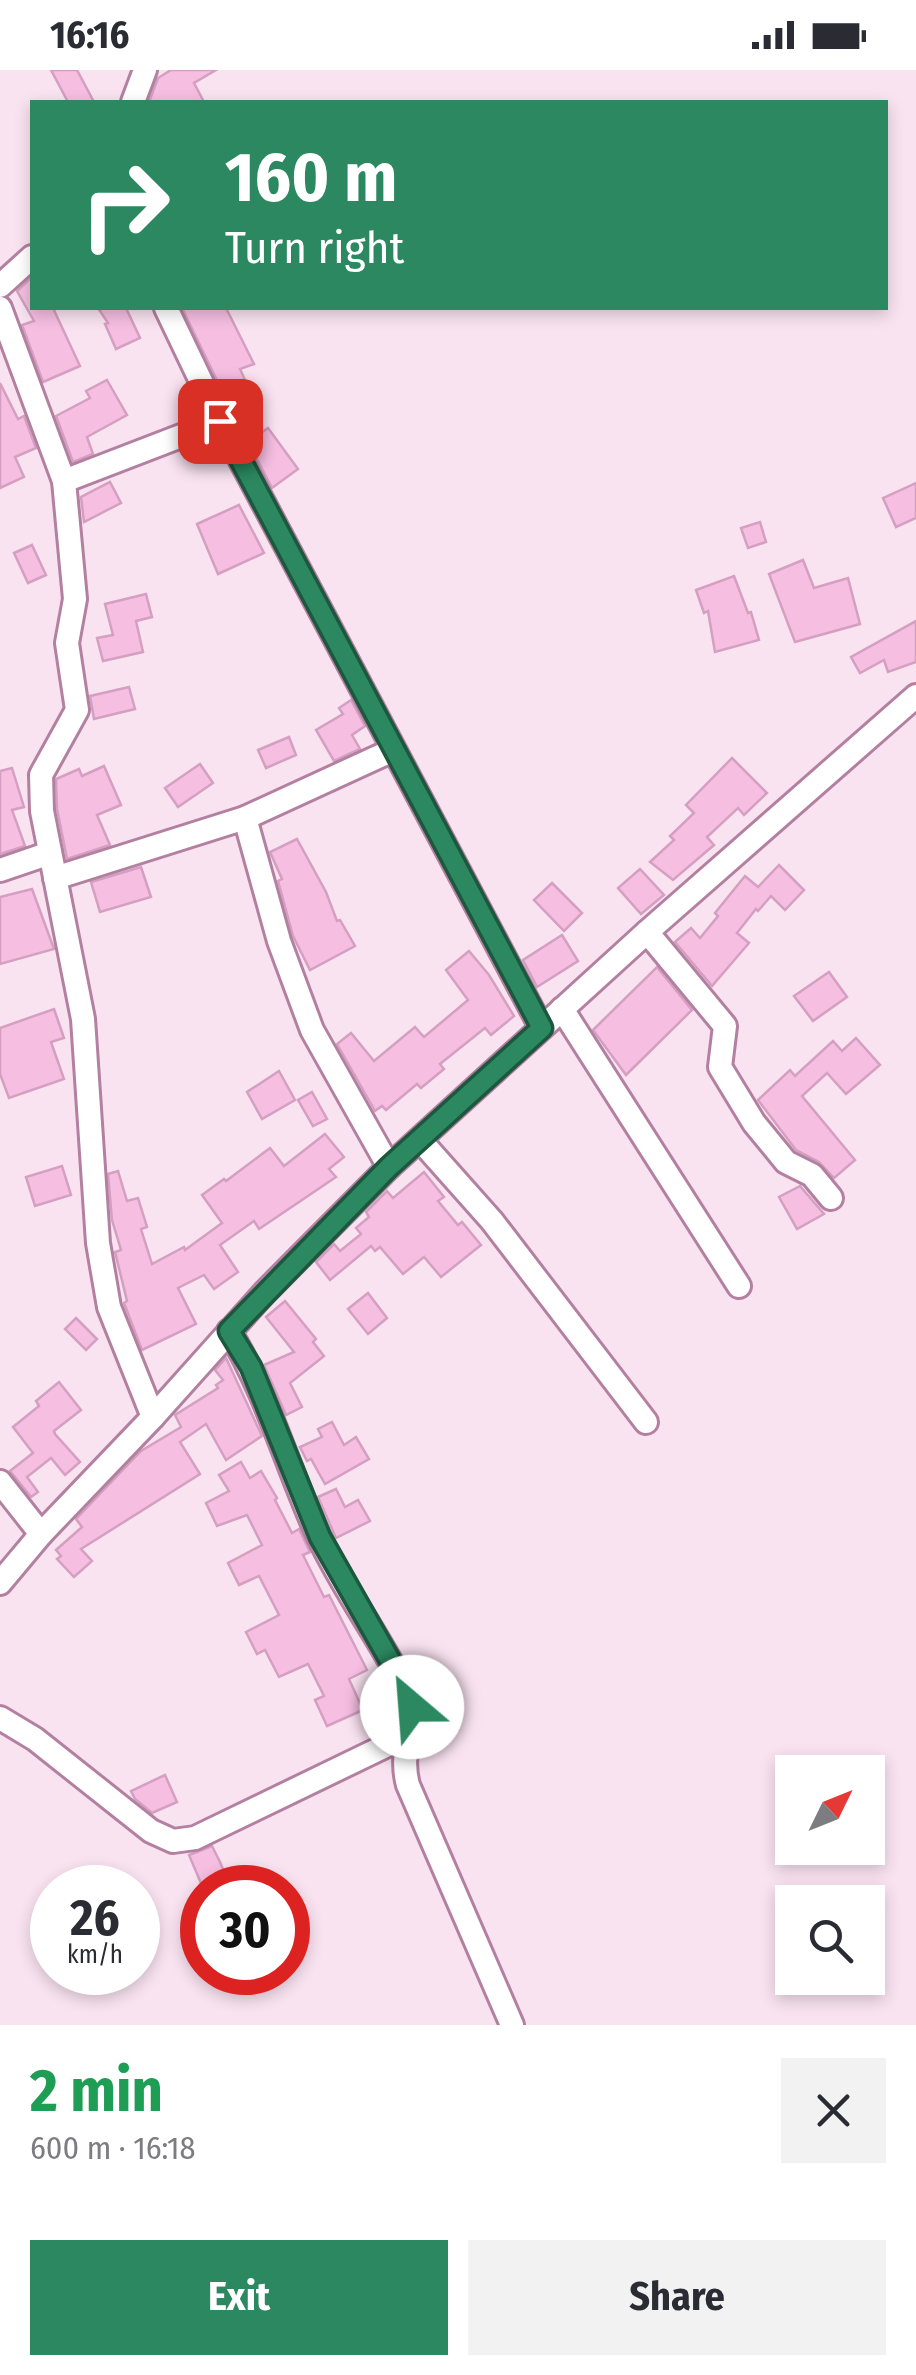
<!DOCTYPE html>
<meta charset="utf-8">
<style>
:root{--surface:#fff;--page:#f2f2f3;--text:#2b2b33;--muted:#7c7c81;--accent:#2b8860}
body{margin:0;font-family:"Fira Sans Condensed",sans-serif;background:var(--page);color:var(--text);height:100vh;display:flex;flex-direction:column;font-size:38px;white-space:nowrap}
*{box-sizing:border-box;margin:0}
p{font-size:32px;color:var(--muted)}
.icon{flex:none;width:55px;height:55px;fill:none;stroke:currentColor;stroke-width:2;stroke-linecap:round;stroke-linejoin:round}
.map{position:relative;height:1955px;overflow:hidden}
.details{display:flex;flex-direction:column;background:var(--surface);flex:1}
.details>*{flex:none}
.banner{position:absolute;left:30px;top:30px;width:858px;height:210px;border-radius:0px;box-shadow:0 5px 15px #0003;background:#2b8860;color:#fff;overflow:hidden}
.needle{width:65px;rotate:47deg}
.tools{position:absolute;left:775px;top:1685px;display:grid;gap:20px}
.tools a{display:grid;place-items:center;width:110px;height:110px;border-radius:0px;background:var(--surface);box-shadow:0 5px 15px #0003;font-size:50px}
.speed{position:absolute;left:30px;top:1795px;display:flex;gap:20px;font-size:50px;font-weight:700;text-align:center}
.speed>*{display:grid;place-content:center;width:130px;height:130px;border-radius:50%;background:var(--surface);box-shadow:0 5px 15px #0003;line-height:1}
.speed small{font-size:25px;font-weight:400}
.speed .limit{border:15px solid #d22;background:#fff;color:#111}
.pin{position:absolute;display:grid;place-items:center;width:85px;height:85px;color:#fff;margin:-42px;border-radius:20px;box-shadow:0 5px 15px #0006}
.me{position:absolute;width:110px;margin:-55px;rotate:333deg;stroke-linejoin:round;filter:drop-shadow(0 0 8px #0008)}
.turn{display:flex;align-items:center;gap:35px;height:210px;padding:0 30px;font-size:45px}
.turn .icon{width:130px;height:130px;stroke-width:2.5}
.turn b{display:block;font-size:70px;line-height:85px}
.round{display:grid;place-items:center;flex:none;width:105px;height:105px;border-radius:0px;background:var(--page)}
.headline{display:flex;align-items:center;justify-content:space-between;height:170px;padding:0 30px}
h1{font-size:60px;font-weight:700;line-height:75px;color:#1e9e55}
.button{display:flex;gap:20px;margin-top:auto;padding:20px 30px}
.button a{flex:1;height:115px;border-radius:0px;background:var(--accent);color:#fff;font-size:40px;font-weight:700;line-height:115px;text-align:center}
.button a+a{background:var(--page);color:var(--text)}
.status{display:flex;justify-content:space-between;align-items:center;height:70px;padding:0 50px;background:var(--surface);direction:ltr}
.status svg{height:28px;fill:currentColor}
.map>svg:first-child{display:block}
</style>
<div class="status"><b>16:16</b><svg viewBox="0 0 49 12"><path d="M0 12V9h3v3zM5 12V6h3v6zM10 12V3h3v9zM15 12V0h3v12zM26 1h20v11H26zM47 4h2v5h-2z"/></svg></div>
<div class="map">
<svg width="916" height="1955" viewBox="0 0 916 1955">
<rect width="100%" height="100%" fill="#fae3f1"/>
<g fill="#f6bee1" stroke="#d49fc1" stroke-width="2.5">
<polygon points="51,0 77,0 94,32 68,32"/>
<polygon points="171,0 216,0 194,13 204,32 149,32 158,8"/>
<polygon points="32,207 32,238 53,238 80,296 43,312 22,255 34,251 17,221"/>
<polygon points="98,238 126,238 140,268 116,279 105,254 108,253"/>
<polygon points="182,238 226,238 254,294 240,299 251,323 228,333"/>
<polygon points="107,310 127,345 87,367 93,384 73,392 56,346 90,328 86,321"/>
<polygon points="0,313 18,349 24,346 36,378 15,387 24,407 0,418"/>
<polygon points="268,358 298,399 272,418 248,372"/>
<polygon points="110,412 121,433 84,452 81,427"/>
<polygon points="916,413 916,448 896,457 883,428"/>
<polygon points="239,435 264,483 218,504 197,454"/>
<polygon points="760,452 766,472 748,478 741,458"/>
<polygon points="32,475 46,505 28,513 14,483"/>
<polygon points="803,490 814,518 848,508 860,554 795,572 769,504"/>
<polygon points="734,506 748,543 751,542 759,570 715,582 708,541 704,543 696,520"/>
<polygon points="146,524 152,547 136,551 143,582 103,591 97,568 113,565 105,534"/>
<polygon points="916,551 916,592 888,602 884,590 860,603 851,587"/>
<polygon points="129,617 135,639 94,649 90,626"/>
<polygon points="351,630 365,656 352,665 360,679 334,691 316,660 343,644 339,638"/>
<polygon points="289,667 296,685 266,698 258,680"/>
<polygon points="732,688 767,723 744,745 738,738 707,767 714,775 673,810 650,792 674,770 670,766 694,743 686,735"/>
<polygon points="200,694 213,713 178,737 165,718"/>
<polygon points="104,696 121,735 97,745 110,775 67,789 57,739 56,709 79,699 82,706"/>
<polygon points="12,698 24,737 12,740 25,776 0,784 0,701"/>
<polygon points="297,769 326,822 337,851 340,850 355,876 310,900 293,866 278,811 282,809 270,782"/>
<polygon points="779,795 804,820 785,840 771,826 758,841 756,839 737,863 749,873 712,916 675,872 691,858 700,868 718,846 715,843 745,806 758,817"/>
<polygon points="141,797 151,827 100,842 91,812"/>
<polygon points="640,799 664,825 641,844 618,818"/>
<polygon points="552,813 582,843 564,861 534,830"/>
<polygon points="32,819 54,879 0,894 0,827"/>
<polygon points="562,865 578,891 537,917 523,890"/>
<polygon points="469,881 489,905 514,946 491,965 485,958 440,994 444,999 421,1018 417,1014 386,1040 382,1036 375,1041 337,974 351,963 374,991 415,957 424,967 468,930 446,900"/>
<polygon points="657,897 692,940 626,1005 593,960"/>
<polygon points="829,902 847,927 813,951 794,926"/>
<polygon points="54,939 64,968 51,972 64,1009 9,1028 0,1004 0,958"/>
<polygon points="856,968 880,995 846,1024 827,1003 802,1026 855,1090 834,1108 819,1092 796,1080 758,1030 790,1000 795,1006 833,971 842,981"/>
<polygon points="279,1001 295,1030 262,1049 247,1022"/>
<polygon points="312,1022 327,1049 313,1056 298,1030"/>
<polygon points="325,1064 344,1087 329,1099 336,1107 259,1159 254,1151 220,1175 238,1202 214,1219 204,1205 178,1218 196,1254 142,1280 124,1233 127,1231 115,1182 121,1180 112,1150 108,1104 118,1101 127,1131 138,1128 147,1157 141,1159 152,1194 184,1177 185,1180 222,1153 202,1125 224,1109 226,1111 270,1078 284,1096"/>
<polygon points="62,1096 71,1125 35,1136 26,1107"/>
<polygon points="424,1102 444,1127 438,1131 458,1155 462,1152 481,1175 441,1207 424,1187 403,1204 380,1177 375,1181 371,1176 330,1210 316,1192 334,1174 340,1181 361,1164 356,1158 369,1147 366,1142 387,1121 393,1128"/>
<polygon points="800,1116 824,1144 797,1159 779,1127"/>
<polygon points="368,1223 387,1248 368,1264 348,1239"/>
<polygon points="285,1231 316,1269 313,1272 324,1286 290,1313 302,1337 286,1345 264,1295 294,1282 266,1247"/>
<polygon points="76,1248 97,1269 86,1280 65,1259"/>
<polygon points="226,1288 262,1366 226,1390 206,1354 180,1372 200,1404 81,1479 92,1491 74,1507 57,1489 61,1486 56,1480 82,1457 76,1449 141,1381 181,1357 175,1345 218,1318 216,1315 223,1310 215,1300"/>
<polygon points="59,1312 81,1340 54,1361 55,1364 80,1392 65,1405 51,1388 27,1407 38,1422 31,1427 10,1401 33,1383 13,1357 39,1336 36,1331"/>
<polygon points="332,1352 344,1375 356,1367 369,1389 325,1414 311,1389 307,1391 300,1377 322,1367 318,1359"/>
<polygon points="241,1392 250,1408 261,1401 277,1428 275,1430 292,1463 299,1459 310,1482 303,1485 324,1527 329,1525 367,1600 349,1609 363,1640 327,1656 315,1630 324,1626 308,1594 279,1607 265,1580 257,1584 246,1562 279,1545 259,1506 239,1515 228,1493 262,1475 247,1445 217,1456 206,1433 229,1421 219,1405"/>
<polygon points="336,1419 345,1437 358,1430 370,1451 336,1468 318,1427"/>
<polygon points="165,1705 177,1732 152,1743 135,1729 131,1721"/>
<polygon points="212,1776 220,1792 231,1818 203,1818 189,1785"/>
</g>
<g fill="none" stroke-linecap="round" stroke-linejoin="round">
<defs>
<g id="minor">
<polyline points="133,32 145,0"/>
<polyline points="0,216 32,187"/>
<polyline points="0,238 64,411 75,529 67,573 77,640 41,705 42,741 83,949 98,1173 109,1237 153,1347"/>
<polyline points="166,238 220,351 541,957"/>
<polyline points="64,411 220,351"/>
<polyline points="245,748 279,871 312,960 389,1097"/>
<polyline points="0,800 50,783"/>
<polyline points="55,808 245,748 393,680"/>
<polyline points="647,862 725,956 720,997 754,1053 786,1092 812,1105 831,1128"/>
<polyline points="562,939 739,1216"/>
<polyline points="420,1070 492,1151 646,1352"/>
<path d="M229,1261C268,1325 287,1397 318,1465C344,1521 382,1571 409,1626C418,1654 398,1679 408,1715L512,1955"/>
<polyline points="0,1412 41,1464"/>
<polyline points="0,1513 41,1464 153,1347 265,1222 389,1097 647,862 916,626"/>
<polyline points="0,1648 35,1669 151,1761 173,1771 195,1768 406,1666"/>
</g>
</defs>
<use href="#minor" stroke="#b480a1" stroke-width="28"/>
<use href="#minor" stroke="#fff" stroke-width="22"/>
</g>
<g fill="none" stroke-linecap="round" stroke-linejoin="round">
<defs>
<polyline id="route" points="220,351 542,958 389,1097 229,1261 251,1297 320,1467 404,1615 412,1637"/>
</defs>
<use href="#route" stroke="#1c583e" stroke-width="25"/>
<use href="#route" stroke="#2b8860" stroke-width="18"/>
</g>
</svg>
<div class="tools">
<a><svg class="needle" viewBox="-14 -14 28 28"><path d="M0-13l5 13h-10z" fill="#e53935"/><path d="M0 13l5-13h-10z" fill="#7c7c81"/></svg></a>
<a><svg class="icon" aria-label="search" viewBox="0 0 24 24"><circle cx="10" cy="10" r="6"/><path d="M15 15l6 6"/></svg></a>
</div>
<div class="speed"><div>26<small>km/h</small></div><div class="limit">30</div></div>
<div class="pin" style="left:220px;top:351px;background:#d93025"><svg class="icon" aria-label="arrive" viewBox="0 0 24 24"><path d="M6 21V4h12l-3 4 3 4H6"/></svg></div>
<svg class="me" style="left:412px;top:1637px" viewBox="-20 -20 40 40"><circle r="19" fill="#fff"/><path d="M0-13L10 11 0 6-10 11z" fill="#2b8860"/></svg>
<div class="banner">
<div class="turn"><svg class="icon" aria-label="right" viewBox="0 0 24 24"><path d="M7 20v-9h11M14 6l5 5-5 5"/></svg><div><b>160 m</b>Turn right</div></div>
</div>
</div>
<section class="details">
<div class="headline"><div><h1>2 min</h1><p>600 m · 16:18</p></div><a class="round"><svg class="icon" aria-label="close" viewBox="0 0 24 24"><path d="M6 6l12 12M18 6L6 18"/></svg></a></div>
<div class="button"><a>Exit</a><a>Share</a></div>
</section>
